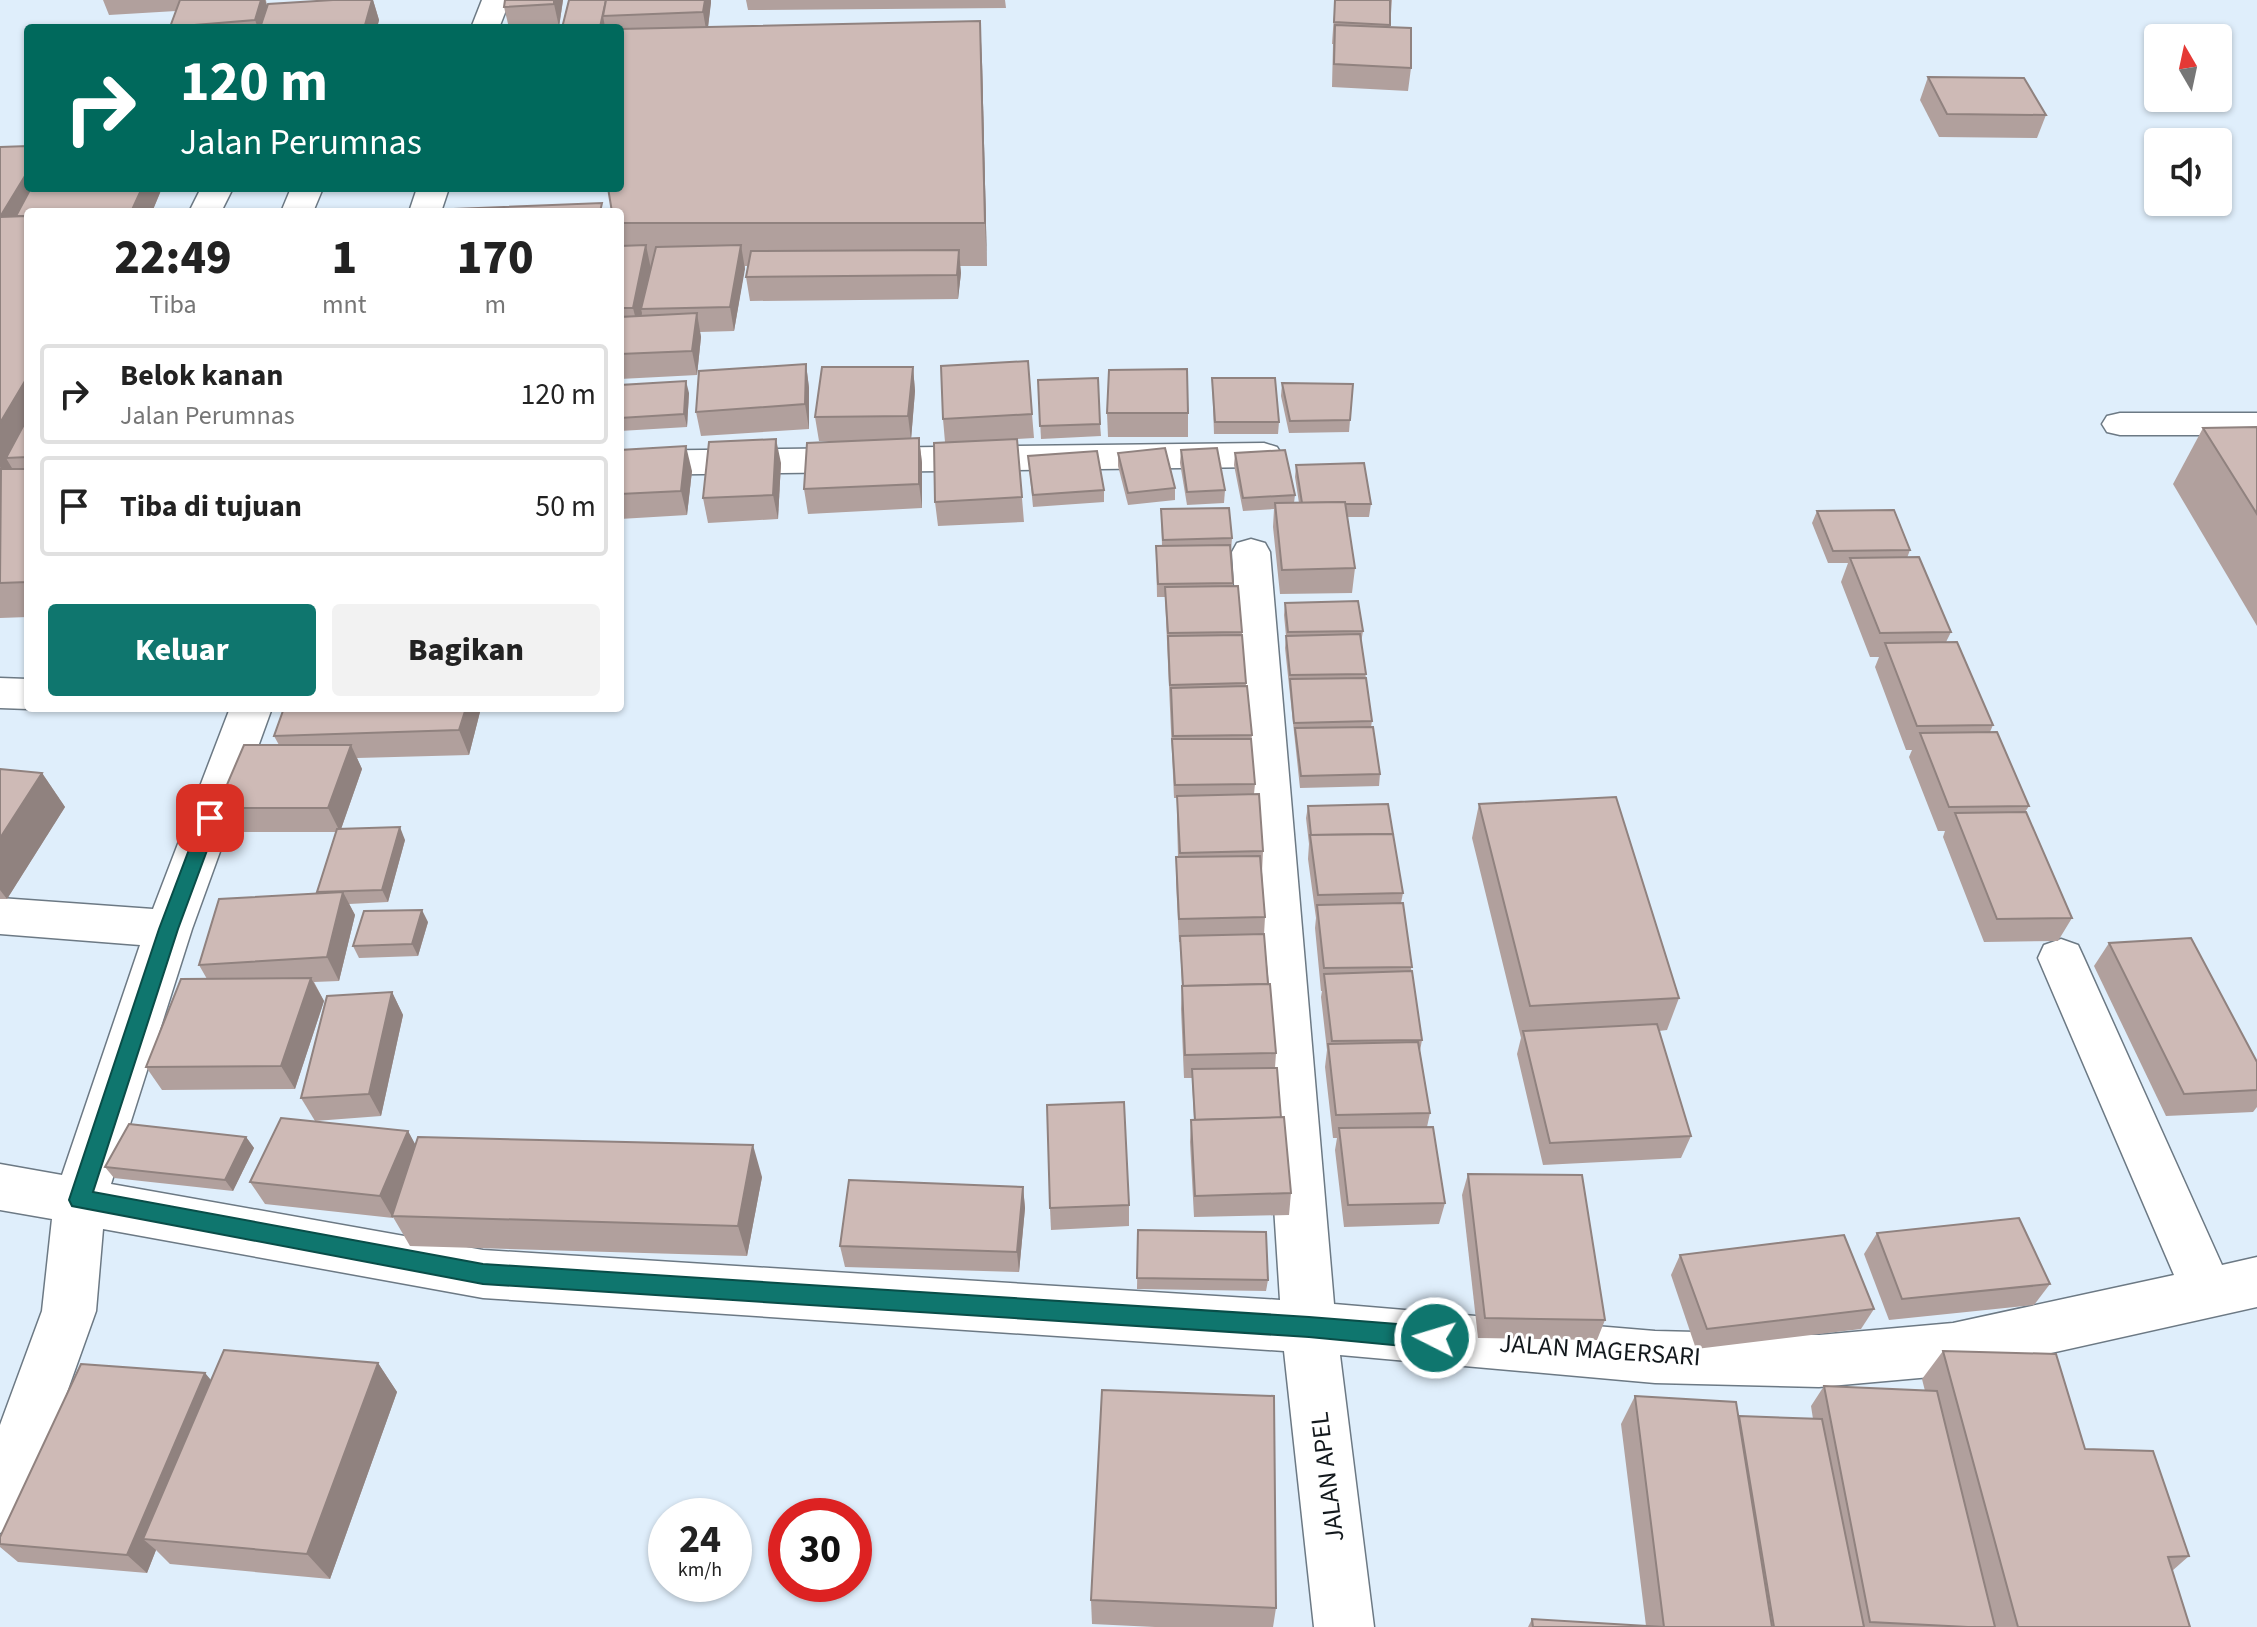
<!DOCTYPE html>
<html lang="id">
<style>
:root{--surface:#fff;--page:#f2f2f2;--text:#222;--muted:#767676;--line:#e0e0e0;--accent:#0f766e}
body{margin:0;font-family:"Source Sans 3",sans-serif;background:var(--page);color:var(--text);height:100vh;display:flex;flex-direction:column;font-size:30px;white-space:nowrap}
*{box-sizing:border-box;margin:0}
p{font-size:26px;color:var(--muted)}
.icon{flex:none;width:44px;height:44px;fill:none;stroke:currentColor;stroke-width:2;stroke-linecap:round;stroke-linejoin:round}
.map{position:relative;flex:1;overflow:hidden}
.drawer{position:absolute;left:24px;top:208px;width:600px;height:504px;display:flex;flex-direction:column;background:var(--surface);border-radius:8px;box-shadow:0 2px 6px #0004}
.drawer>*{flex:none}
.guide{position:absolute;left:24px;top:24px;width:600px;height:168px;border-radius:8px;box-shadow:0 2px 6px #0004;background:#00695c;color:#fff;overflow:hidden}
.needle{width:52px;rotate:351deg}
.tools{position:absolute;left:2144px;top:24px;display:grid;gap:16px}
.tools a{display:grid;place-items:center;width:88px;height:88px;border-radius:8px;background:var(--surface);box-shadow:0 2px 6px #0004;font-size:40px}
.speed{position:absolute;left:648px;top:1498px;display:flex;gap:16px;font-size:40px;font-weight:700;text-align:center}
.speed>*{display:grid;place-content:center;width:104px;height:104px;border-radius:50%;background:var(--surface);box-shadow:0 2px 6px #0004;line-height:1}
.speed small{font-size:20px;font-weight:400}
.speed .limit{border:12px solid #d22;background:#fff;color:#111}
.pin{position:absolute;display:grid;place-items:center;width:68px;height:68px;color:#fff;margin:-34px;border-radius:16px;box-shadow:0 4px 12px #0006}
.me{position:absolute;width:88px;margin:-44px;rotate:275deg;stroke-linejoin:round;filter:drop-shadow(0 0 6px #0008)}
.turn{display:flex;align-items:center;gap:28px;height:168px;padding:0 24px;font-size:36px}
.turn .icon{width:104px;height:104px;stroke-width:2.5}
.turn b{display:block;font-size:56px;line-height:68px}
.eta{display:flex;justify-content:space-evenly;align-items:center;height:136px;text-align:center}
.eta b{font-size:48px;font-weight:800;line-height:56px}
.primary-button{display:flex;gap:16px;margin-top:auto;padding:16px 24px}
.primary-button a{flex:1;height:92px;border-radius:8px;background:var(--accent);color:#fff;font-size:32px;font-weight:800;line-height:92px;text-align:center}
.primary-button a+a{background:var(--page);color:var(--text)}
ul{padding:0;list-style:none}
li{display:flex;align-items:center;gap:24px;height:100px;margin:0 16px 12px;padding:0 8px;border:4px solid var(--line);border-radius:8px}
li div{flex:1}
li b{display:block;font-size:30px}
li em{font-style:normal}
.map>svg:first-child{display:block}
</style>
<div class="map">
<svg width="2257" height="1627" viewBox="0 0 2257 1627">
<rect width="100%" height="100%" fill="#dfeefb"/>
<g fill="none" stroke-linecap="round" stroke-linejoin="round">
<defs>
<g id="minor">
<polygon points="482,0 510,0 499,28 471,28"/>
<polygon points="201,188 233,188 221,212 189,212"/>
<polygon points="291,188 323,188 313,212 281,212"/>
<polygon points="417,188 449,188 441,212 409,212"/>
<polygon points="2120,413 2257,413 2257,435 2120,435 2107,432 2102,424 2107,416"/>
<polygon points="1264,443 1277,447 1282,455 1277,463 1264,467 620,475 620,451"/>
<polygon points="1251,539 1265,543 1270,552 1334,1304 1655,1331 1819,1335 1953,1323 2174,1275 2038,958 2044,945 2061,939 2078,945 2084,958 2222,1265 2257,1257 2257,1307 1953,1375 1819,1387 1655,1383 1340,1355 1374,1627 1314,1627 1284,1351 483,1298 103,1229 96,1311 20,1524 0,1533 0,1425 42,1311 52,1219 0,1210 0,1164 62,1175 140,945 0,934 0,898 153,909 230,708 272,708 192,929 111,1184 483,1250 1280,1300 1232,552 1237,543"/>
<polygon points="0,678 28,679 28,708 31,708 28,709 0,708"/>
</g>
</defs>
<use href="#minor" stroke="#6c7984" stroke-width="3"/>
<use href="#minor" fill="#fff" fill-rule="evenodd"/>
</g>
<g fill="#b1a09d">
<polygon points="103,0 266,0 267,6 333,0 373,0 379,20 377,28 171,28 176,11 109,15"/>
<polygon points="505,0 563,0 559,27 509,28 504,7"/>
<polygon points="569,0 711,0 708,27 982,62 987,266 960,266 961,273 958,299 750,301 746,277 748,266 745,266 734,331 700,332 701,337 697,375 620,379 620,28 606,28 605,27 605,28 562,28"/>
<polygon points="746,0 1005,0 1006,8 748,10"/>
<polygon points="1335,0 1392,0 1390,27 1411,68 1408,91 1332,87 1333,44 1332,44"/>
<polygon points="1928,77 2046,115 2037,138 1939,137 1920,100"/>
<polygon points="0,147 28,188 162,188 152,212 28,212 28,617 0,618"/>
<polygon points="806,364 809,388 809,429 701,436 696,412"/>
<polygon points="913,367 915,391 911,439 919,438 922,463 922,508 808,514 804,489 860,441 819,441 815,417"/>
<polygon points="1212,378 1279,422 1278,434 1214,434"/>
<polygon points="1038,380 1100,424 1101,436 1041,439"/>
<polygon points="1282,383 1353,384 1349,432 1289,433 1281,396"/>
<polygon points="620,385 689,393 687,427 620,431"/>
<polygon points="1107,413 1188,413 1188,437 1108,437"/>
<polygon points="1032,414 1034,438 1017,439 1024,522 938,526 935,502 945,442 943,419"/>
<polygon points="2257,427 2257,626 2173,484 2203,428"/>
<polygon points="620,450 692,471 687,515 620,519"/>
<polygon points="1181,450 1225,490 1224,503 1187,505 1180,463"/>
<polygon points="1118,453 1175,488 1175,500 1128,505 1118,466"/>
<polygon points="1235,453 1295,495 1294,503 1299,503 1295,477 1296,465 1371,504 1369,517 1347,517 1355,568 1352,593 1280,594 1273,527 1274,509 1243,511 1234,465"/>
<polygon points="1028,456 1104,490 1104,502 1033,507"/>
<polygon points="781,463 778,519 708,523 703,498"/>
<polygon points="1161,509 1232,538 1231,551 1233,586 1242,632 1246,686 1252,735 1251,743 1255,784 1254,794 1263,851 1262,872 1265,917 1264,935 1276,1053 1275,1068 1291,1193 1289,1215 1194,1217 1190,1142 1191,1120 1194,1120 1192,1078 1184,1078 1181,1009 1182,987 1180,942 1179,942 1176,881 1176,857 1178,857 1177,820 1177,798 1174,798 1165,597 1157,597 1156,546 1162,546"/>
<polygon points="1817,511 1910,550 1907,558 1951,632 1946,642 1993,725 1990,732 2029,806 2025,812 2072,918 2058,941 1984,942 1943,837 1945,831 1938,831 1909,757 1912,750 1906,750 1875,667 1879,657 1870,657 1841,582 1848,563 1828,563 1812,523"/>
<polygon points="1285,603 1363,631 1361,643 1372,721 1371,727 1380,774 1379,786 1300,788 1285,648 1286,636 1284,615"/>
<polygon points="284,708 481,708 469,755 357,758 362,769 341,829 405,840 388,902 349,904 355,915 339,981 314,982 324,1001 295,1089 162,1090 146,1067 207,979 199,965 317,893 337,832 230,832 217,808 279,745 274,736"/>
<polygon points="0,769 42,773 65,807 7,899 0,899"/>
<polygon points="1479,804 1679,998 1667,1030 1659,1031 1691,1136 1681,1158 1543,1165 1517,1054 1521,1038 1472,838"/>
<polygon points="1308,806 1403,893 1401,903 1422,1040 1420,1051 1430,1113 1427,1127 1445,1203 1439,1224 1344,1227 1335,1150 1337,1138 1333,1138 1325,1067 1327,1050 1321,997 1322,991 1321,991 1315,928 1316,918 1308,859 1309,844 1306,818"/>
<polygon points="428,922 418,956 359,958 353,946"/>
<polygon points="2109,943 2257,1062 2257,1107 2253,1112 2166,1116 2094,966"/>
<polygon points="392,992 403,1015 381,1116 315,1121 301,1098"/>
<polygon points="408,1131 415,1145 762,1177 747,1256 410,1246 393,1217 393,1218 265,1204 250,1182"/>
<polygon points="246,1137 254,1148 233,1191 114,1178 105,1167"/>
<polygon points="1468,1174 1605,1320 1597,1340 1478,1338 1462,1195"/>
<polygon points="1023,1187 1025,1208 1019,1272 845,1267 840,1246"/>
<polygon points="1129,1205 1129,1226 1051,1230 1050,1208"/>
<polygon points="1138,1230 1268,1280 1266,1291 1137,1289"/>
<polygon points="1877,1233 2050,1284 2034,1305 1889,1320 1864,1254"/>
<polygon points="1680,1255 1874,1309 1861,1329 1696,1349 1671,1275"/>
<polygon points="1943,1351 2085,1449 2189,1556 2172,1571 2190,1627 1528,1627 1532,1619 1646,1626 1621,1424 1635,1396 1738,1416 1813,1419 1811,1406 1824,1386 1925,1391 1922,1379"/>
<polygon points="378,1363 397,1392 330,1579 170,1564 156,1550 147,1573 18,1562 0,1547 0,1537 205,1373 211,1381"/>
<polygon points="1091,1600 1276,1608 1273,1627 1155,1627 1092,1624"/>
</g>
<g fill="#90827f">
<polygon points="261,0 265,0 271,16 268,28 258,28 255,20"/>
<polygon points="372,0 373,0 379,20 377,28 366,28 365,25"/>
<polygon points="554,0 563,0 559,27 554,4"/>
<polygon points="606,0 603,16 605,27 605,28 600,28"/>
<polygon points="705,0 711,0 711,3 707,35 703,12"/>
<polygon points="980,21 982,62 987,266 985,223"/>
<polygon points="28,171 28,188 43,188 22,223 0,218"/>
<polygon points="142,188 162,188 152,212 131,212"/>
<polygon points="646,245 651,269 641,309 642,313 639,332 633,308"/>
<polygon points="741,245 745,269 734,331 730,307"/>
<polygon points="959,250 961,273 958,299 957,275"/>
<polygon points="697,313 701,337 697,375 692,351"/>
<polygon points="806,364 809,388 809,429 805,404"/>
<polygon points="913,367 915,391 911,440 908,416"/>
<polygon points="28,376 28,457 6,458 18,478 12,488 0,467 0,423"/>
<polygon points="686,381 689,393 687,427 684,414"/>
<polygon points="919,438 922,463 922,508 919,484"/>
<polygon points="776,439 781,463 778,519 773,495"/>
<polygon points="686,446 692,471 687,515 681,491"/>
<polygon points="466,708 481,708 469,755 459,730"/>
<polygon points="351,745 362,769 340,832 328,808"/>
<polygon points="42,773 65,807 7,899 0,890 0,838"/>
<polygon points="400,827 405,840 388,902 382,890"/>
<polygon points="343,892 355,915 339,981 327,957"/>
<polygon points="422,910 428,922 418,956 412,944"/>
<polygon points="311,978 324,1001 295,1089 281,1066"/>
<polygon points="392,992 403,1015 381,1116 369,1094"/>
<polygon points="408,1131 420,1153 393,1218 380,1196"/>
<polygon points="246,1137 254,1148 233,1191 225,1180"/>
<polygon points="753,1145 762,1177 747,1256 738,1226"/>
<polygon points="1023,1187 1025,1208 1019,1272 1017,1252"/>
<polygon points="378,1363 397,1392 330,1579 307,1554"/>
<polygon points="205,1373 222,1393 143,1539 156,1550 147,1573 127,1555"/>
</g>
<g fill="#cebab6" stroke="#90827f" stroke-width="2">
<polygon points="180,0 261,0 255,20 170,27"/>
<polygon points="333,0 372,0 365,25 313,28 260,28 268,4"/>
<polygon points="505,0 554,0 554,4 504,7"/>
<polygon points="569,0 606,0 600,27 562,28"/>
<polygon points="606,0 705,0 703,12 603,16"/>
<polygon points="1335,0 1390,0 1390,25 1334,22"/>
<polygon points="980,21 985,223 620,223 620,212 612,212 608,188 620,188 620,29"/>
<polygon points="1335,25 1411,28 1411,68 1334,64"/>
<polygon points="1928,77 2024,78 2046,115 1947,114"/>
<polygon points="28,146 28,171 0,217 0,147"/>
<polygon points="31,188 142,188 131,212 28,212 28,216 16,216"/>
<polygon points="602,203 600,212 453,212 454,209"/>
<polygon points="28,216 28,376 0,423 0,217"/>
<polygon points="646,245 633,308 620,308 620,246"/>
<polygon points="741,245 730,307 641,309 656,247"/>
<polygon points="959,250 957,275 746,277 751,251"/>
<polygon points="697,313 692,351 620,354 620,317"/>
<polygon points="1028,361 1032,414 943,419 941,366"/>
<polygon points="806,364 805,404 696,412 699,371"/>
<polygon points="822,367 913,367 908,416 815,417"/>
<polygon points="1187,369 1188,413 1107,413 1109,370"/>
<polygon points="1098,378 1100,424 1040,426 1038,380"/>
<polygon points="1212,378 1275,378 1279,422 1215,422"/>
<polygon points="686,381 684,414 620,418 620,385"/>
<polygon points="1282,383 1353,384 1350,420 1290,421"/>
<polygon points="28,417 28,457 6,458"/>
<polygon points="2257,427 2257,514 2203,428"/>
<polygon points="919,438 919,484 804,489 807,443"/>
<polygon points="776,439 773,495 703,498 709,442"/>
<polygon points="1017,439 1022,497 935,502 934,443"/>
<polygon points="686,446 681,491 620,494 620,450"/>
<polygon points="1165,448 1175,488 1128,493 1118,453"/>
<polygon points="1217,448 1225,490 1187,492 1181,450"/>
<polygon points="1285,450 1295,495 1243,498 1235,453"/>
<polygon points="1097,451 1104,490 1033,495 1028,456"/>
<polygon points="1364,463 1371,504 1345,504 1345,502 1302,503 1296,465"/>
<polygon points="1,469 28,469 28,582 0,583"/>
<polygon points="1345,502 1355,568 1282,570 1275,503"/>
<polygon points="1229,508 1232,538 1163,540 1161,509"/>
<polygon points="1894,510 1910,550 1833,551 1817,511"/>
<polygon points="1230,545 1233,583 1158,584 1156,546"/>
<polygon points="1919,557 1951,632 1880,633 1850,558"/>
<polygon points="1238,586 1242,632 1168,633 1165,587"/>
<polygon points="1358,601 1363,631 1288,632 1285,603"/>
<polygon points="1360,634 1366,674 1290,675 1286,636"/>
<polygon points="1242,635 1246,683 1170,685 1168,636"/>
<polygon points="1957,642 1993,725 1917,726 1885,643"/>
<polygon points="1366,678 1372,721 1294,723 1290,679"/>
<polygon points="1247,686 1252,735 1173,736 1171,688"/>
<polygon points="284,708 466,708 459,730 274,736"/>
<polygon points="1373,727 1380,774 1301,776 1295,728"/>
<polygon points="1997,732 2029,806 1949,807 1920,733"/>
<polygon points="1172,739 1251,739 1255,784 1175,785"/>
<polygon points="244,745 351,745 328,808 217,808"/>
<polygon points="0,769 42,773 0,838"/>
<polygon points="1259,794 1263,851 1180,853 1177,796"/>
<polygon points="1616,797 1679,998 1530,1006 1479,804"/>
<polygon points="1388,804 1393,834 1311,835 1308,806"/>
<polygon points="2026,812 2072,918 1997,919 1955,813"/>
<polygon points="400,827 382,890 317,892 337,829"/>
<polygon points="1393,834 1403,893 1318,895 1310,835"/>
<polygon points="1260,856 1265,917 1179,919 1176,857"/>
<polygon points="343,892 327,957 199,965 219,899"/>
<polygon points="1403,903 1412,967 1324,968 1317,905"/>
<polygon points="422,910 412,944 353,946 364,911"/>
<polygon points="1264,934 1268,984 1183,986 1180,936"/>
<polygon points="2191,938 2257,1062 2257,1090 2184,1094 2109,943"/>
<polygon points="1412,971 1422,1040 1332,1041 1324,974"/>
<polygon points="311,978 281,1066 146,1067 181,979"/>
<polygon points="1270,984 1276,1053 1185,1055 1182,986"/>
<polygon points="392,992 369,1094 301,1098 327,996"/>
<polygon points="1657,1024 1691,1136 1550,1143 1523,1031"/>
<polygon points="1418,1042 1430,1113 1336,1115 1328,1044"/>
<polygon points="1277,1068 1281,1118 1195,1120 1192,1069"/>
<polygon points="1124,1102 1129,1205 1050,1208 1047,1105"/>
<polygon points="1284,1117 1291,1193 1195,1196 1191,1120"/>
<polygon points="281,1118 408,1131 380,1196 250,1182"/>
<polygon points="129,1124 246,1137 225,1180 105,1167"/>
<polygon points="1433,1127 1445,1203 1348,1205 1339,1128"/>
<polygon points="418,1137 753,1145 738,1226 392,1216"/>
<polygon points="1468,1174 1582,1175 1605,1320 1485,1318"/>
<polygon points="849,1180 1023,1187 1017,1252 840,1246"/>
<polygon points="2019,1218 2050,1284 1902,1299 1877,1233"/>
<polygon points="1138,1230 1266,1232 1268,1280 1137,1278"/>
<polygon points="1844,1235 1874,1309 1707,1329 1680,1255"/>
<polygon points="224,1350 378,1363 307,1554 143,1539"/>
<polygon points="1943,1351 2056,1354 2085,1449 2153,1451 2189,1556 2168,1557 2190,1627 2018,1627"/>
<polygon points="81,1364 205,1373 127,1555 0,1544 0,1537"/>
<polygon points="1824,1386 1937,1391 1995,1627 1968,1627 1870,1622"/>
<polygon points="1102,1390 1274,1396 1276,1608 1091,1600"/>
<polygon points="1635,1396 1736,1402 1772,1627 1533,1627 1532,1619 1664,1627"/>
<polygon points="1739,1416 1822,1419 1864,1627 1774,1627"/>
</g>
<polygon fill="#0f766e" stroke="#0a4d48" stroke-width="2" points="210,812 219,818 178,929 93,1192 483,1264 1309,1317 1435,1327 1443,1331 1446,1338 1443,1345 1435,1349 1309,1337 483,1284 72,1206 69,1200 159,929 201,818"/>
<g text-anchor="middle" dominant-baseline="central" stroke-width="6" stroke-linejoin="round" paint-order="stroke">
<g font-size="26" fill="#13191d" stroke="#fff">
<text transform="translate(1600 1350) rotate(4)">JALAN MAGERSARI</text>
<text transform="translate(1327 1477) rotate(-97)">JALAN APEL</text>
</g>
</g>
</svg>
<div class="tools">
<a><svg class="needle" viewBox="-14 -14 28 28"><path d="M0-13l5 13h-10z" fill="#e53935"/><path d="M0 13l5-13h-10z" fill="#767676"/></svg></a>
<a><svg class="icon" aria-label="sound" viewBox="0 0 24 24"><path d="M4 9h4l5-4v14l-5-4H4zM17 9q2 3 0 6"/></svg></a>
</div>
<div class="speed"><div>24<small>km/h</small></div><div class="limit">30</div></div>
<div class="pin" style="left:210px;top:818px;background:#d93025"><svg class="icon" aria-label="arrive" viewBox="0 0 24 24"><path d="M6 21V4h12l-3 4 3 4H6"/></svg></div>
<svg class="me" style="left:1435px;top:1338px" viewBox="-20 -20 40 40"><circle r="17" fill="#0f766e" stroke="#fff" stroke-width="3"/><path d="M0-11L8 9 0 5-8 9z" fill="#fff"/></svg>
<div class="guide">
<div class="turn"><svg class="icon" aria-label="right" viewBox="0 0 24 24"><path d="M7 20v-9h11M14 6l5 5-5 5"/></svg><div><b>120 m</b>Jalan Perumnas</div></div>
</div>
<section class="drawer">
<div class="eta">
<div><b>22:49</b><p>Tiba</p></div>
<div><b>1</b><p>mnt</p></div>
<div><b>170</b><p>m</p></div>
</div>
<ul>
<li><svg class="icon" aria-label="right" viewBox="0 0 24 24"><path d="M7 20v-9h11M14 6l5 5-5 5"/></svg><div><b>Belok kanan</b><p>Jalan Perumnas</p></div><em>120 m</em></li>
<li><svg class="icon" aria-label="arrive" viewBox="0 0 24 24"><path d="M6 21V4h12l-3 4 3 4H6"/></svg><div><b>Tiba di tujuan</b></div><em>50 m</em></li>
</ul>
<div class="primary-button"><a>Keluar</a><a>Bagikan</a></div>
</section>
</div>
